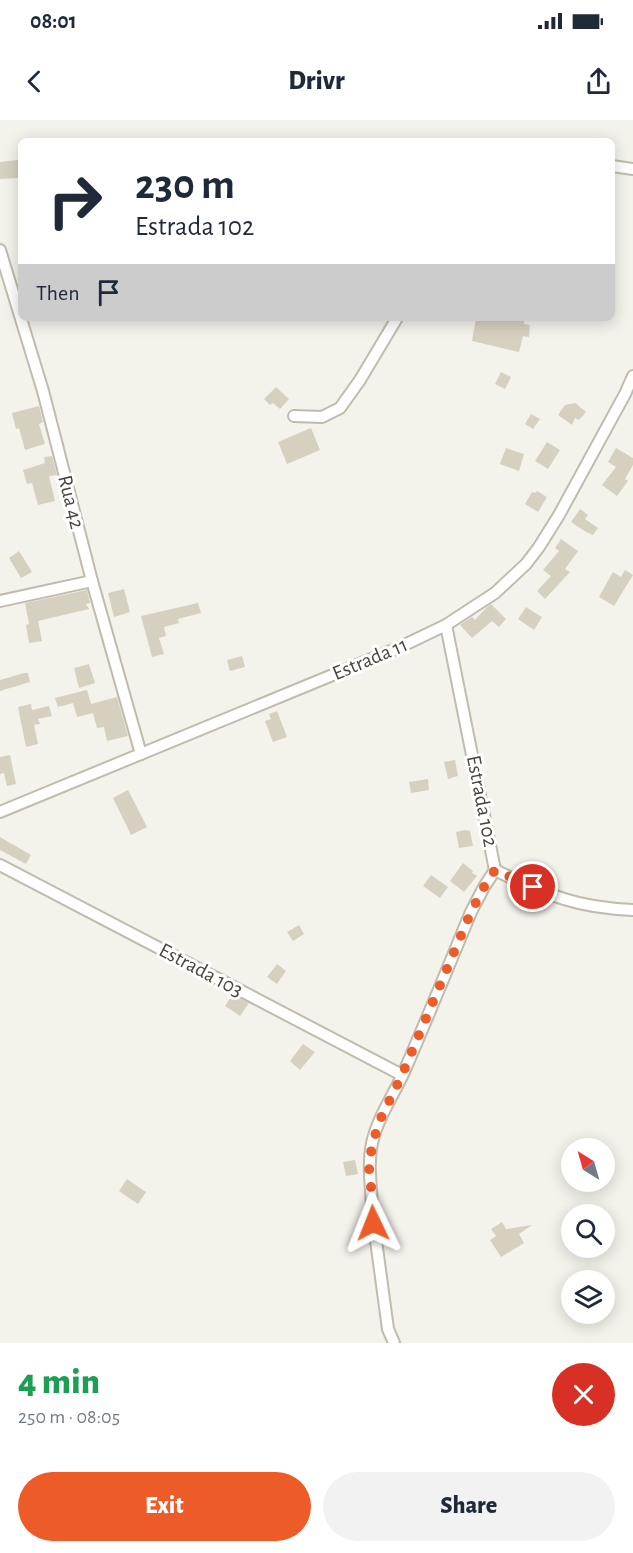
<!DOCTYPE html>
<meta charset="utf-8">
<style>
:root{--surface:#fff;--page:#f2f2f3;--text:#1f2937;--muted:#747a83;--accent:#ed5b29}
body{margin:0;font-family:"Alegreya Sans",sans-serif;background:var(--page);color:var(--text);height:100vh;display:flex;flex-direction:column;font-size:22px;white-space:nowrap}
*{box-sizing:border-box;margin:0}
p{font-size:20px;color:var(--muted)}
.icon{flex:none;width:33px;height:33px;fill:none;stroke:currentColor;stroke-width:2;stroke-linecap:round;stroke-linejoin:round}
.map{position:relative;height:1223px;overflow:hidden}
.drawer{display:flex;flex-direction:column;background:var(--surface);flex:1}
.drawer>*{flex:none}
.hud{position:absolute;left:18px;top:18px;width:597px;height:183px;border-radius:9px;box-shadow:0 3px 15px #0003;background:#fff;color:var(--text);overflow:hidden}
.needle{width:39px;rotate:323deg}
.buttons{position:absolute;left:561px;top:1018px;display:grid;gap:12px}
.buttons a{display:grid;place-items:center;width:54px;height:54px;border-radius:50%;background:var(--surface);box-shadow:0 3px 15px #0003;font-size:30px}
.pin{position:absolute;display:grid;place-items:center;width:51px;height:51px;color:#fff;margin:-26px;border:3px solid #fff;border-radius:50%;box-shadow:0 2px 6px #0007}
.me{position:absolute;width:66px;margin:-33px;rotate:358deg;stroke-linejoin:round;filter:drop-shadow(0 0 4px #0008)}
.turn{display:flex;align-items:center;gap:21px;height:126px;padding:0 18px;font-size:27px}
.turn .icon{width:78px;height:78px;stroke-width:2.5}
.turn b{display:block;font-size:42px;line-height:51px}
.then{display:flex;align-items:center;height:57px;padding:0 18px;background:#0003;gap:12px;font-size:22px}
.round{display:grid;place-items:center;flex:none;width:63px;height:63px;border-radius:32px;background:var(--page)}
.summary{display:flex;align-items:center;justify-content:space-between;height:102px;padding:0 18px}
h1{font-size:36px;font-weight:800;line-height:45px;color:#1e9e55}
.primary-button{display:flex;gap:12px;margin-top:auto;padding:12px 18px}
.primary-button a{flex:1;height:69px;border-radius:36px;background:var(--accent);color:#fff;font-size:24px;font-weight:800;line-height:69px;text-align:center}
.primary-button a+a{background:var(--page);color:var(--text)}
.status{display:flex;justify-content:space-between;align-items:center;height:42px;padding:0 30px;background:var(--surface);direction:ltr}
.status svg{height:16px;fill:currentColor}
header{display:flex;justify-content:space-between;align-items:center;height:78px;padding:0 18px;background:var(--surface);font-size:27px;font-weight:800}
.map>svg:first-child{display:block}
</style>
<div class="status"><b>08:01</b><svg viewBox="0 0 49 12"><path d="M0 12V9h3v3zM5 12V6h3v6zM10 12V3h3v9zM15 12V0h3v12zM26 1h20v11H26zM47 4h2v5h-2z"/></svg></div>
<header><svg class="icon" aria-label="back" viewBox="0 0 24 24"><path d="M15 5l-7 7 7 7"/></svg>Drivr<svg class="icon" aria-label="share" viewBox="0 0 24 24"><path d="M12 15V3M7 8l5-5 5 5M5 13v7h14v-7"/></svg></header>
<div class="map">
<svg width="633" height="1223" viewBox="0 0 633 1223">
<rect width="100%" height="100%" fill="#f4f3eb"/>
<g fill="#d6d0c1">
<polygon points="18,40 19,58 0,59 0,42"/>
<polygon points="476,198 524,198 524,204 530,205 529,217 523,216 519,232 472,221"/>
<polygon points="501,252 511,257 505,269 495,264"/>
<polygon points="276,267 289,279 280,289 273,283 270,285 264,279"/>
<polygon points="575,283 586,292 579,300 575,298 572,305 558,295 565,285"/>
<polygon points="39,286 43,302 39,304 45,324 25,330 19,308 16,309 12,293"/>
<polygon points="531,294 540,299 533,309 525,304"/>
<polygon points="311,308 320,330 287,344 278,322"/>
<polygon points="547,322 560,330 548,349 535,341"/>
<polygon points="506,328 524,334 519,351 500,344"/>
<polygon points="616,328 633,338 633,345 625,359 628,361 617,376 602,365 616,347 608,342"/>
<polygon points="52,336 57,355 49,356 55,381 38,385 32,363 27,364 23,350 45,343 44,337"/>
<polygon points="537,371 547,377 538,392 525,384 532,372 535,373"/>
<polygon points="580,389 588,395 585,399 598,408 593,415 586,412 571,402"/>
<polygon points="561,419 578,431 565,449 570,452 545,479 537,471 551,456 543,450 559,431 555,428"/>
<polygon points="19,431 32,452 21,458 9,438"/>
<polygon points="625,450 633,455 614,486 599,477 613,452 621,457"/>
<polygon points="124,469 130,492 114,497 108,473"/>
<polygon points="87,470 90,483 86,484 89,489 38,501 42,521 29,523 26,505 29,504 25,483"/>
<polygon points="198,483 201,493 178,499 179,503 164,507 166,516 159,518 164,534 152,537 141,496"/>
<polygon points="491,484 506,499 499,507 492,501 472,518 460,505 472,497 475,500 486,488"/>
<polygon points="526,487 542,497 534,510 518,499"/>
<polygon points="242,536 245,547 230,551 227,540"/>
<polygon points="89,544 95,563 79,568 74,548"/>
<polygon points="24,553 28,553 30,562 0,571 0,560"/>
<polygon points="87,570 91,584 117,577 128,616 107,621 104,607 97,608 93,593 77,597 73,583 58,587 55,578"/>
<polygon points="31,584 32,590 49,586 52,596 38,599 40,604 34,605 38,624 26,627 18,587"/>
<polygon points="277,591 287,617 273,622 265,601 271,599 269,594"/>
<polygon points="10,635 16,664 7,666 4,653 0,654 0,637"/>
<polygon points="455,640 458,656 448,659 444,642"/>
<polygon points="428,659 429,670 411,673 409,662"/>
<polygon points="128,670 147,707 131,715 113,678"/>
<polygon points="465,710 470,711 473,726 459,728 456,712"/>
<polygon points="0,717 31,735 26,744 0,730"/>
<polygon points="463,743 473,751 472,753 477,756 464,772 450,761"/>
<polygon points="431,755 448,767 440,778 423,766"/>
<polygon points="299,805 304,814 293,821 287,812"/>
<polygon points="277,844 286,851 277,864 267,857"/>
<polygon points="232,875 249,883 240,896 225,886"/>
<polygon points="303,924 315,932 300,950 290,941"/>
<polygon points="355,1040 358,1054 346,1056 343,1042"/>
<polygon points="127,1059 146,1072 138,1084 119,1071"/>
<polygon points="502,1102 506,1109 532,1105 519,1114 524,1123 501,1137 490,1120 496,1116 491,1109"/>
</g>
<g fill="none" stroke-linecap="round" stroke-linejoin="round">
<defs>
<g id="street">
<polyline points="612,46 633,49"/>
<polyline points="0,130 43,271 92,461 141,634"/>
<polyline points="294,296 322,297 340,288 360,260 397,198"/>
<polyline points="0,481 92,461"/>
<polyline points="446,505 495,750"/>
<polyline points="0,692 398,528 446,505 475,486 495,473 526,444 539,427 559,395 625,274 633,256"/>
<polyline points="0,745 402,955"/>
<path d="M495,750C517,761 541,772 564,779C586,786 610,789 633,790"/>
<path d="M394,1223L388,1209L372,1091C372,1068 367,1046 372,1023C378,997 393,976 404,952C427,899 449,845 471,792L484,767L495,750"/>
</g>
</defs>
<use href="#street" stroke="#c0bbae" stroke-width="14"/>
<use href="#street" stroke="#fff" stroke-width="10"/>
</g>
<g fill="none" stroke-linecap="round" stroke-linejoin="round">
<polyline stroke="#ed5b29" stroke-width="10" stroke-dasharray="0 18" points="373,1103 372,1074 369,1052 370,1036 378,1004 402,955 471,792 484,767 495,750 533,767"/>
</g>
<g text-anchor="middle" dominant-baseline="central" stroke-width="6" stroke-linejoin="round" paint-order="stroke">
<g font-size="21" fill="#484439" stroke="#fff">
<text transform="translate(71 382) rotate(76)">Rua 42</text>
<text transform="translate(370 539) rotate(-23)">Estrada 11</text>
<text transform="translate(482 681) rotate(79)">Estrada 102</text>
<text transform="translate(201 850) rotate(28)">Estrada 103</text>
</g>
</g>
</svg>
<div class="buttons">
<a><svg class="needle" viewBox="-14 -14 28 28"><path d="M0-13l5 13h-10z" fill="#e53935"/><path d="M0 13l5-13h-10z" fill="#747a83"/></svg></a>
<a><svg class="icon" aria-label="search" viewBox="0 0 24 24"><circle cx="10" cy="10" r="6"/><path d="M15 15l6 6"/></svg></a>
<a><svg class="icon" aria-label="layers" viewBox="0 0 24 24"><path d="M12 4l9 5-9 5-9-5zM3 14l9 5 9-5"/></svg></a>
</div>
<div class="pin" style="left:533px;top:767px;background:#d93025"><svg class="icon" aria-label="arrive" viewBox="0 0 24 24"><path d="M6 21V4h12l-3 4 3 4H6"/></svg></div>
<svg class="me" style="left:373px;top:1103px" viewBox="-20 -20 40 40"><path d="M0-17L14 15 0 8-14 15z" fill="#ed5b29" stroke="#fff" stroke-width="4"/></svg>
<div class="hud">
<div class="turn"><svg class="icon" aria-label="right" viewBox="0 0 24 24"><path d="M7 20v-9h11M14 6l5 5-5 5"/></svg><div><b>230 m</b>Estrada 102</div></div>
<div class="then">Then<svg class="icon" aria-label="arrive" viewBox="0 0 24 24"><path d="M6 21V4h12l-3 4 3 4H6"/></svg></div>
</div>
</div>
<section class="drawer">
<div class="summary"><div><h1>4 min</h1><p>250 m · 08:05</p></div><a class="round" style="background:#d93025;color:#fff"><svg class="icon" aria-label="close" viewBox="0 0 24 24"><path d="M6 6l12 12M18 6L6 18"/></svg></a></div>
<div class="primary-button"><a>Exit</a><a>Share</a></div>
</section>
